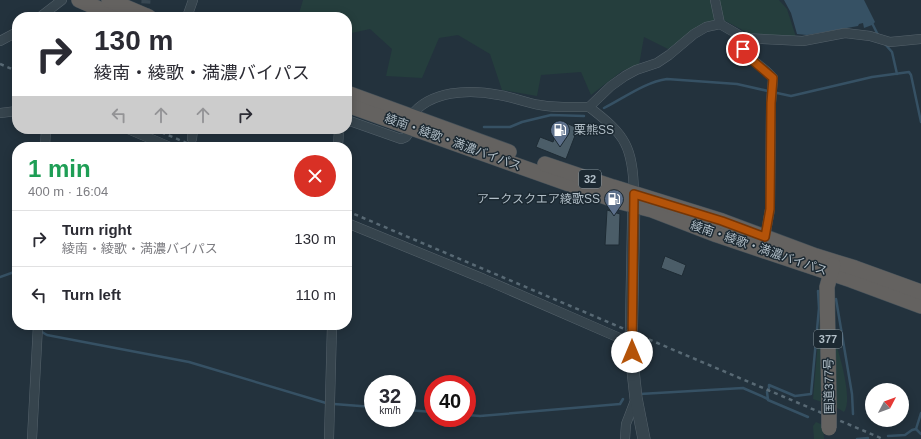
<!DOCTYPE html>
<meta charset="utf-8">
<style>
:root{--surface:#fff;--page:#f7f7f7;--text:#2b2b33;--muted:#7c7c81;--line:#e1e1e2}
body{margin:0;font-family:Helvetica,"Noto Sans JP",sans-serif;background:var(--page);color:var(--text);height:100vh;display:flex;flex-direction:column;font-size:15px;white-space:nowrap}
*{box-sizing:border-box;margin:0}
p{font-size:13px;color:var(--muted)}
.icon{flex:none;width:22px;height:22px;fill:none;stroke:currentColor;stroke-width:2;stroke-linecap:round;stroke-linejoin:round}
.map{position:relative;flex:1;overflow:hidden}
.panel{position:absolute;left:12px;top:142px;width:340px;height:188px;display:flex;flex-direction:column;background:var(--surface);border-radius:16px;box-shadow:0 2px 10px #0003}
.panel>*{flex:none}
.top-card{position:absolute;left:12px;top:12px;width:340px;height:122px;border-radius:16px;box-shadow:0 2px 10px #0003;background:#fff;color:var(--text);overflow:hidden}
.needle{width:26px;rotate:49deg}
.fabs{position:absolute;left:865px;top:383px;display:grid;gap:8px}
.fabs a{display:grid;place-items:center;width:44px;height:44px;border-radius:50%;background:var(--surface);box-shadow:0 2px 10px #0003;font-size:20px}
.speed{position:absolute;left:364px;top:375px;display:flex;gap:8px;font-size:20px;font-weight:700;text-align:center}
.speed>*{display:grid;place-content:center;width:52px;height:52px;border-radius:50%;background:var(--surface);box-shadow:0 2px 10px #0003;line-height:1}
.speed small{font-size:10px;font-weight:400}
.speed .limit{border:6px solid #d22;background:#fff;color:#111}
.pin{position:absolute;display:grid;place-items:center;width:34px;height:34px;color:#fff;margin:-17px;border:2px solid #fff;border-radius:50%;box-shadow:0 1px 4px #0007}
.me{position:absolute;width:44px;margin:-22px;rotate:0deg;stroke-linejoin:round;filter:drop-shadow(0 0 3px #0008)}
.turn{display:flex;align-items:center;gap:14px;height:84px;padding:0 16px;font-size:18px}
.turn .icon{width:52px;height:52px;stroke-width:2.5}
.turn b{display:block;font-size:28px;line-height:34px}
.lanes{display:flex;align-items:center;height:38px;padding:0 16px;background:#0003;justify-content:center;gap:20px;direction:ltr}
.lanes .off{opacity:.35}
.round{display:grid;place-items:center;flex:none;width:42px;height:42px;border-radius:21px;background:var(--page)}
.headline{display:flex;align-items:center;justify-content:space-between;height:68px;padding:0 16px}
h1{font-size:24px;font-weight:800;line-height:30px;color:#1e9e55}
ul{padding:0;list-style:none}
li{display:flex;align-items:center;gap:12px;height:56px;padding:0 16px;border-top:1px solid var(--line)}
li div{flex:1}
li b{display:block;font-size:15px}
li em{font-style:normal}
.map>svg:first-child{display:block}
</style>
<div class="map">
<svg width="921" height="439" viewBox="0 0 921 439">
<rect width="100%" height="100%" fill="#23323d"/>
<g fill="#253e3d">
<polygon points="303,0 779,0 787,9 796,37 748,33 722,19 694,30 668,49 644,37 639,65 622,71 591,95 581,72 541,75 537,96 502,90 490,54 458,35 439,38 422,78 386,76 392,49 370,29 347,34 347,17 298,17"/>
<polygon points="820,318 822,402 813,399"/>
<path d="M831,330C837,344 854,400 844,412L834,406Z"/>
<polygon points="816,422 823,425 824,439 814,439 813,426"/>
</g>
<polygon fill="#365164" points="784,0 864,0 875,22 872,25 864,28 863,23 859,24 858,26 807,35 797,34 791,13"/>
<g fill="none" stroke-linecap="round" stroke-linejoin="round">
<g stroke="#365164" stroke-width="2.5">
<polyline points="872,23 878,35"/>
<polyline points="885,44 892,52 897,74"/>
<polyline points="777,93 791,96 872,77 909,72 911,75 921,122"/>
<path d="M604,108C624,98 645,82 667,79L737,84L768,91"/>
<polyline points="484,127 510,127 522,122 551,115 584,116"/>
<polyline points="0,277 17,271"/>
<polyline points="836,299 852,394 853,414"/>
<polyline points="42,332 47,335 189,362 326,403"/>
<polyline points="640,394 743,388 768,399"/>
<polyline points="334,404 373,407"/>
<polyline points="407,410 433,412"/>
<polyline points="467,415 480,416 620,404 623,399"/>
<polyline points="808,417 768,400 767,392 769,388 769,385 795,396 811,394 819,308 818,291"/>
<polyline points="916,429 921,434"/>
<polyline points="888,436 905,435 912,430 916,429 921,413"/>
<polyline points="857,439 868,438"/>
</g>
</g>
<g fill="#4b5d68" stroke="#1e2b34">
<polygon points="564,122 575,127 574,132 576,133 566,159 536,147 540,137 553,142 558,129 561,130"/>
<polygon points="607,210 620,214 619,245 605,245"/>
<polygon points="665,256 686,265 682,276 661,268"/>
</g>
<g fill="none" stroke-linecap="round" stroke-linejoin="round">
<polyline stroke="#384752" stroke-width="9" stroke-dasharray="9 4.5" stroke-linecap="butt" points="145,17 146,0"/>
<defs>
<g id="minor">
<polyline points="715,0 720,24"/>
<polyline points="40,17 62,0"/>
<polyline points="187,17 193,0"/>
<path d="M744,38C739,58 763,64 773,78L771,103L770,209L765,237"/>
<polyline points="0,41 17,32"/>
<path d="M589,107C626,135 633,147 634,194"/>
<polyline points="0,113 17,111"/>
<path d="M411,116C430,90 470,89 499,95C513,97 526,103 540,105C556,108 574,107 589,107L611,86L625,76L636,70L657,63L669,55L694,34L706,27L720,24L744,38L803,41L845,33L870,36L890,42L921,39"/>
<polyline points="347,120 401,139 406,137 412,128"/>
<polyline points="128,129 170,147"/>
<polyline points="192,139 193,129"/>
<polyline points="45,147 46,129"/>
<polyline points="338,147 339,129"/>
<polyline points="347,223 484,279 631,343"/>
<polyline points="32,439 38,325"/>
<polyline points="329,439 332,325"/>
<polyline points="625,439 626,424 636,398"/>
</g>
<polyline id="tertiary" points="634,197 631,352 636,398 644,439"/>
<g id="trunk">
<polyline points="79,0 118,17"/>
<polyline points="109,0 149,17"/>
<polyline points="347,93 509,152"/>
<polyline points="347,105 617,201 652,210 717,235 851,280 921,306"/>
<polyline points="545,164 613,187 722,221 816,256 855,268 921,292"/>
<polyline points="829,405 827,287 833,265"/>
</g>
</defs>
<use href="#minor" stroke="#55626b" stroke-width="10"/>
<use href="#tertiary" stroke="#55626b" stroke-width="13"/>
<use href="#trunk" stroke="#424f58" stroke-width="16"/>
<use href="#minor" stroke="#36444d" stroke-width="9"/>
<use href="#tertiary" stroke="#36444d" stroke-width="12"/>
<use href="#trunk" stroke="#646260" stroke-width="15"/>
<g stroke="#586974" stroke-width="2.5" stroke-dasharray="4 4" stroke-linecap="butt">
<polyline points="0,64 17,71"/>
<polyline points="154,129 196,147"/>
<polyline points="347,211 883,439"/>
</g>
<defs>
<polyline id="trunk-bridge" points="829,405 829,428"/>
</defs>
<use href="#trunk-bridge" stroke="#424f58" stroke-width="16" stroke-linecap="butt"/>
<use href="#trunk-bridge" stroke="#646260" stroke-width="15"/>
</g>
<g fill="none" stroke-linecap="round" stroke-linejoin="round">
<defs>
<polyline id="route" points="632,352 634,194 722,221 765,237 770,209 771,103 773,78 745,54 743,49"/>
</defs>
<use href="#route" stroke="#753606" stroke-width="10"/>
<use href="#route" stroke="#b45309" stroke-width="7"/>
</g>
<defs>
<symbol id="fuel-pin" viewBox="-11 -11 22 30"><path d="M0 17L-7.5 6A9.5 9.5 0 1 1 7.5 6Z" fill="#5c6f8a" stroke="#1c2932"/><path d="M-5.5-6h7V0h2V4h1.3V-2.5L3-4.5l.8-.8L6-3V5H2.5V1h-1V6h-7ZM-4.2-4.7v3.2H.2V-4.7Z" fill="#fff"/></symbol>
</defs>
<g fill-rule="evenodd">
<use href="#fuel-pin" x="549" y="119" width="22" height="30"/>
<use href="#fuel-pin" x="603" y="188" width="22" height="30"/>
</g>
<g text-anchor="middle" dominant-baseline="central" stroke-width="3" stroke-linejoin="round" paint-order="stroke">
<g fill="#1c2932" stroke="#85929b" stroke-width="1">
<rect x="579" y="170" width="22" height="18" rx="3"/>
<rect x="814" y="330" width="28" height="18" rx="3"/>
</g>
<g font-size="11" font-weight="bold" fill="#b2bfc8">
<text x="590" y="179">32</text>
<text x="828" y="339">377</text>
</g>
<g font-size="12" fill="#b2bfc8" stroke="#1c2932" text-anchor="start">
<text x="574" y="130">栗熊SS</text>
<text x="600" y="199" text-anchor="end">アークスクエア綾歌SS</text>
</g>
<g font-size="12" fill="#b2bfc8" stroke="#1c2932">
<text transform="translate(453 142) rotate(20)">綾南・綾歌・満濃バイパス</text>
<text transform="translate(759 248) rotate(19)">綾南・綾歌・満濃バイパス</text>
<text transform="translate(829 386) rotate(-91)">国道377号</text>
</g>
</g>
</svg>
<div class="fabs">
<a><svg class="needle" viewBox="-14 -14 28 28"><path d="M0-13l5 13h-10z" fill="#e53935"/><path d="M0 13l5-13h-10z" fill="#7c7c81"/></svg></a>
</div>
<div class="speed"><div>32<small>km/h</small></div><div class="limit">40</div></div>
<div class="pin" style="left:743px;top:49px;background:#d93025"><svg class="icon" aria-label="arrive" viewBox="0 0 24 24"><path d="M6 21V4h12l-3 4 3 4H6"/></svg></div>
<svg class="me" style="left:632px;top:352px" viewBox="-20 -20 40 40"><circle r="19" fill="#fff"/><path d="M0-13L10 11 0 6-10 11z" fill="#b45309"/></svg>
<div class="top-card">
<div class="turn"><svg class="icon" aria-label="right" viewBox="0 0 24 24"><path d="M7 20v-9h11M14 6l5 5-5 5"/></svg><div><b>130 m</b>綾南・綾歌・満濃バイパス</div></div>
<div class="lanes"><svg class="icon off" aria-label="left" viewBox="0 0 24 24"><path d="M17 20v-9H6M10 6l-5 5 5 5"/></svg><svg class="icon off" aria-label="ahead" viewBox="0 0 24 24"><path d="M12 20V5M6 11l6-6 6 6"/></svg><svg class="icon off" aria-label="ahead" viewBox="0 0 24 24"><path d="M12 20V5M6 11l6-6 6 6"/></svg><svg class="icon" aria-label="right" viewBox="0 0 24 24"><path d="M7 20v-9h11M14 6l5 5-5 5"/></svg></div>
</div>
<section class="panel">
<div class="headline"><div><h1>1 min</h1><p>400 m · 16:04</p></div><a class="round" style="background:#d93025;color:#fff"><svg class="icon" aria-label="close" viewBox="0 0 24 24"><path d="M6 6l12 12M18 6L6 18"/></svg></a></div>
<ul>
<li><svg class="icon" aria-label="right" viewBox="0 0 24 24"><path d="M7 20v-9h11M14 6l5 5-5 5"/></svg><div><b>Turn right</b><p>綾南・綾歌・満濃バイパス</p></div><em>130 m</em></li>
<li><svg class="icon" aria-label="left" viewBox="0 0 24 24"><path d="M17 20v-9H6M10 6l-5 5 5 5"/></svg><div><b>Turn left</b></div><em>110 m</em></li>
</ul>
</section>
</div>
